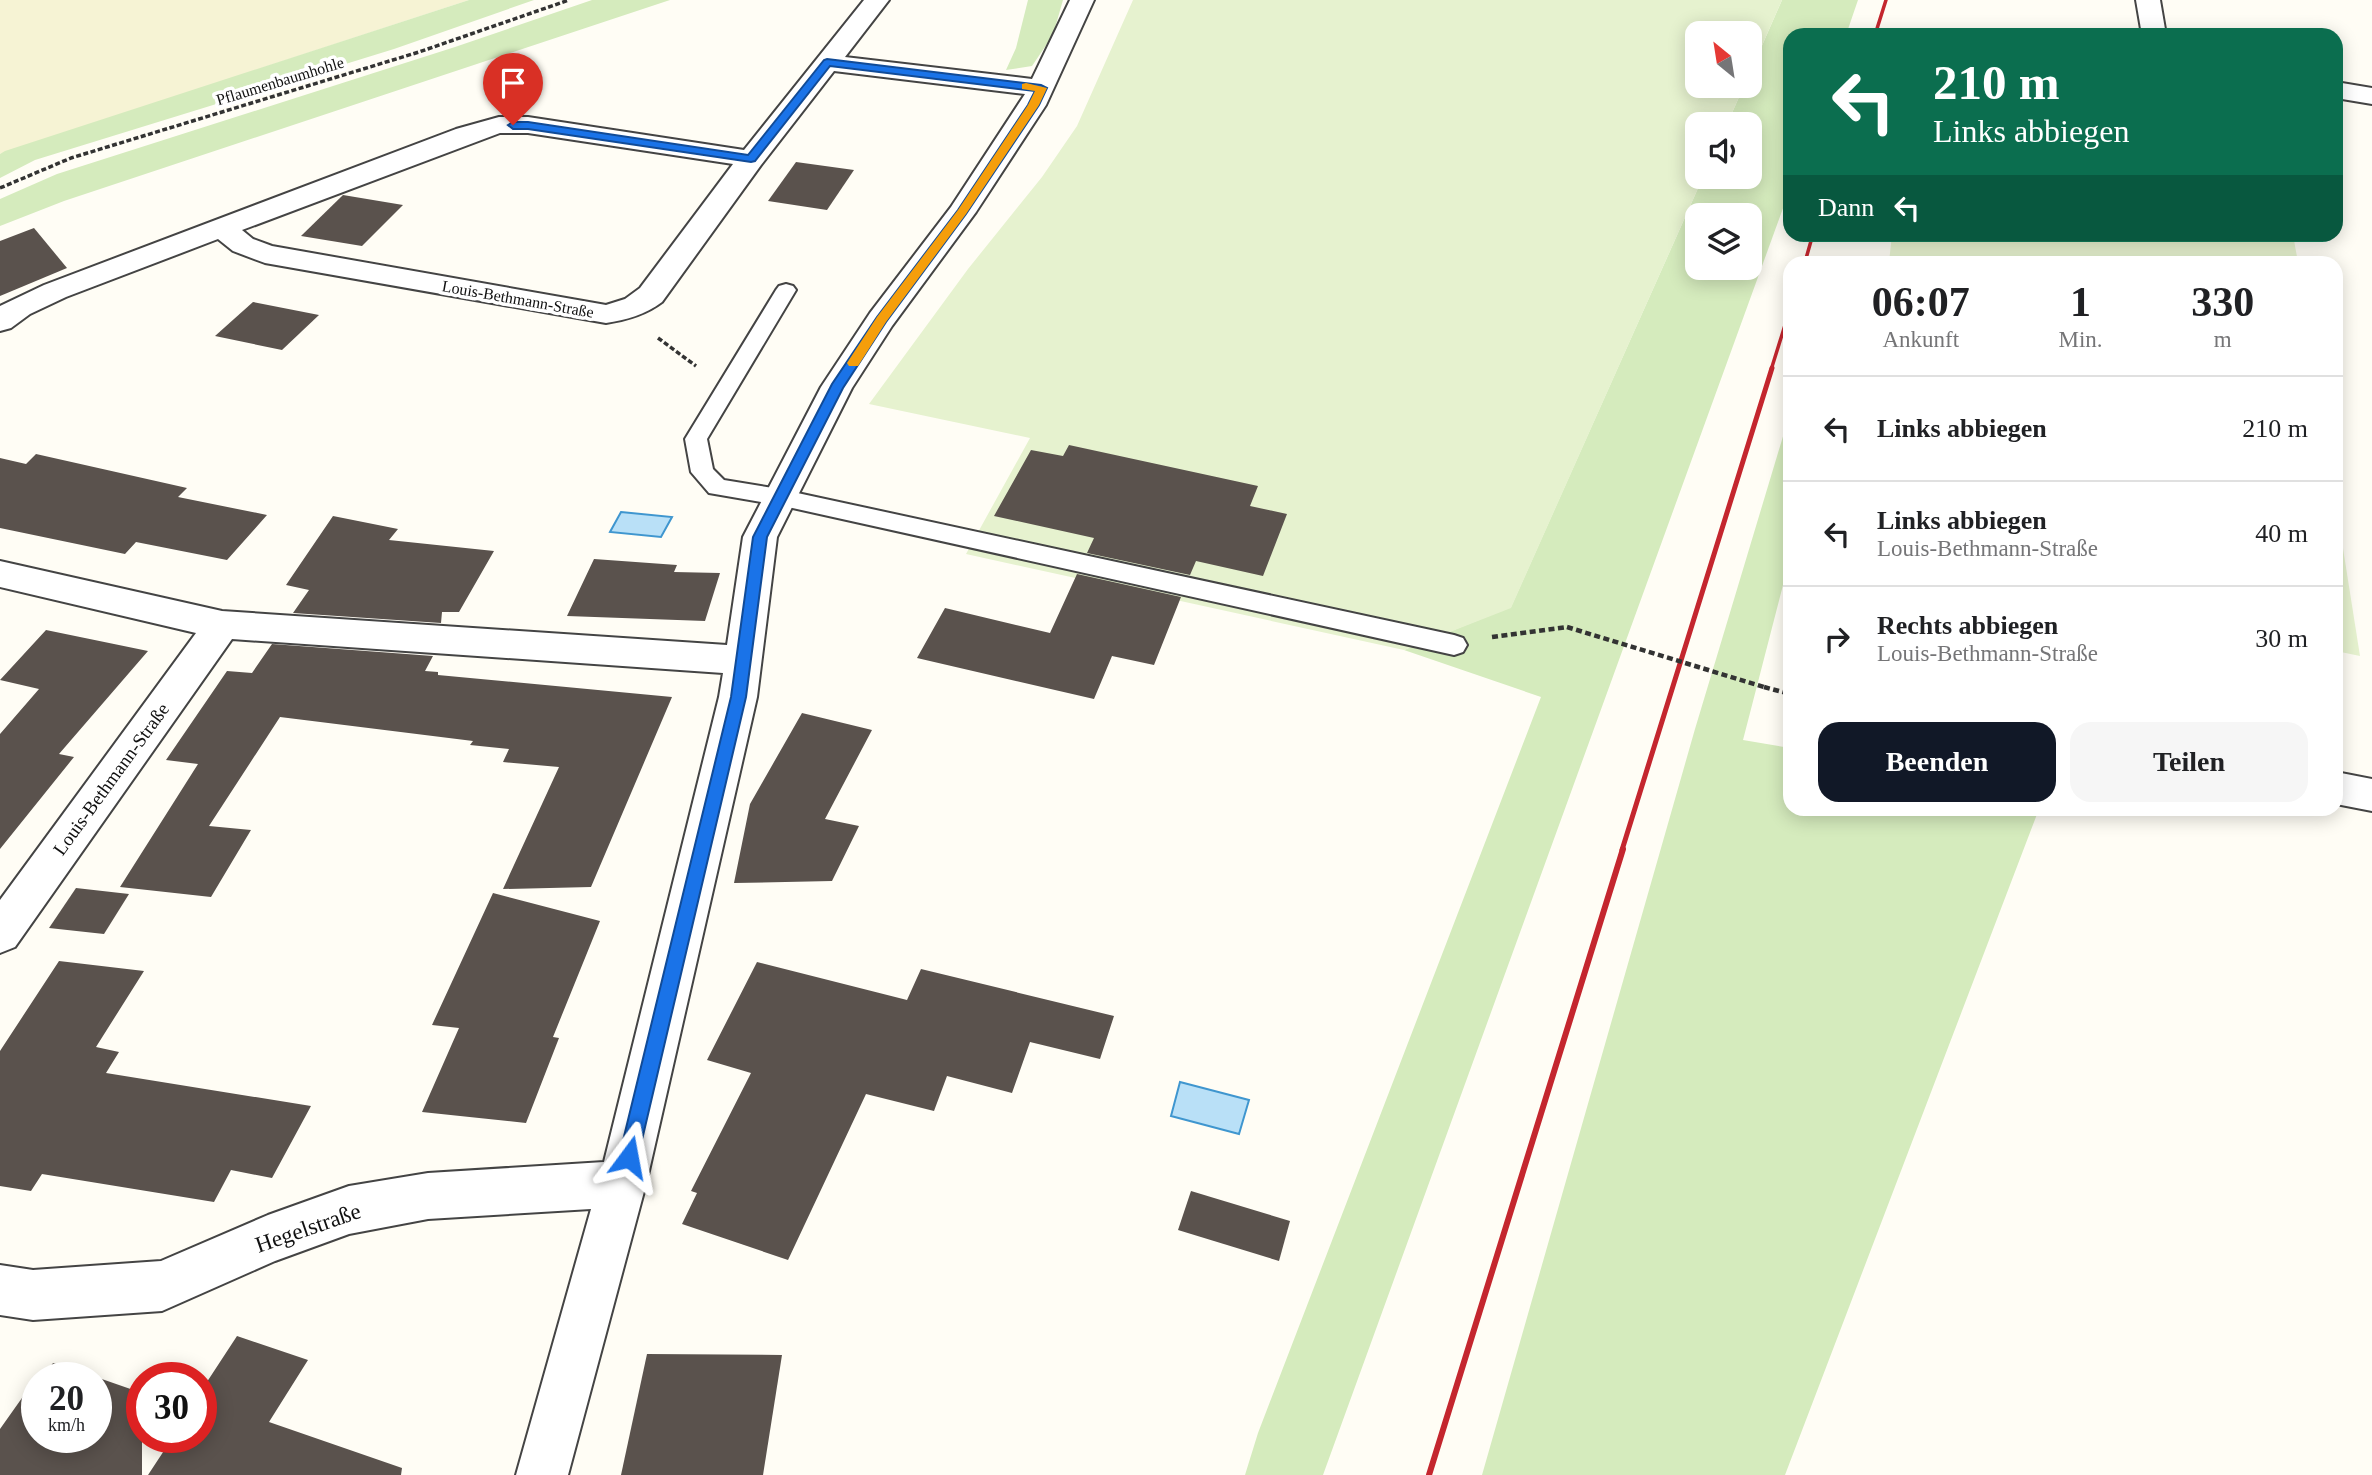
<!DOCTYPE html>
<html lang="de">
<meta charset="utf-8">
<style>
:root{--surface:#fff;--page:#f6f6f6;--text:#202124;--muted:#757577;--line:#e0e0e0;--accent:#111827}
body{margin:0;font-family:Georgia,serif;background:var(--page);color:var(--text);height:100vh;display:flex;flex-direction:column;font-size:26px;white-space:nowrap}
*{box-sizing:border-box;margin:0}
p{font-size:23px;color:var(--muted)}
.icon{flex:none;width:38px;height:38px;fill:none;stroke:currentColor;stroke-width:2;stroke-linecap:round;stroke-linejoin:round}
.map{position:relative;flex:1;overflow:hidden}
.side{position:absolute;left:1783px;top:256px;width:560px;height:560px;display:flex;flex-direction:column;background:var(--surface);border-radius:21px;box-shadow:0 4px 18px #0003}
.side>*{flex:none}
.guide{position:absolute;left:1783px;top:28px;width:560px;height:214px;border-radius:21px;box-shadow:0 4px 18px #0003;background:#0b6e4f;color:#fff;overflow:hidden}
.needle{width:46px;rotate:330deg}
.buttons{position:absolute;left:1685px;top:21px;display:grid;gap:14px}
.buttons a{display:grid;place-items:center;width:77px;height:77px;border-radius:14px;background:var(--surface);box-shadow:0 4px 18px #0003;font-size:35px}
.speed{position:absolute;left:21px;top:1362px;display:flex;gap:14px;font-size:35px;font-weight:700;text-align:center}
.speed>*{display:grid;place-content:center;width:91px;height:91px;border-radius:50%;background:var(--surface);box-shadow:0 4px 18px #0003;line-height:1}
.speed small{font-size:18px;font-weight:400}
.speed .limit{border:10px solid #d22;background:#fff;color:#111}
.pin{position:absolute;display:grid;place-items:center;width:60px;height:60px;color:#fff;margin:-72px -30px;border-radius:50% 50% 50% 0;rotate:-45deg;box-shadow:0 0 7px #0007}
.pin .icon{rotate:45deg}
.me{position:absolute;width:77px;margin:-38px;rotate:13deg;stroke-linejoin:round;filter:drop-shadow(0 0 5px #0008)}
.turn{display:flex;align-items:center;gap:24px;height:147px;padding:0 35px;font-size:32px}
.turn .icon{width:91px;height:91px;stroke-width:2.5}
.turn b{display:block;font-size:49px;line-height:60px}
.then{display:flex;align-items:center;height:66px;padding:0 35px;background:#0003;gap:14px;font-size:26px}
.eta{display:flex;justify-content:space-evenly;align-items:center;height:119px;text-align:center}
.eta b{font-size:42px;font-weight:700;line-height:49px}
.cta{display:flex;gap:14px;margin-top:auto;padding:14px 35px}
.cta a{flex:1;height:80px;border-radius:21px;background:var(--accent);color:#fff;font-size:28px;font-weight:700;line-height:80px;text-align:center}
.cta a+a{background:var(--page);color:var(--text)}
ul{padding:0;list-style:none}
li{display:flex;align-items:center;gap:21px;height:105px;padding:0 35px;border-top:2px solid var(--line)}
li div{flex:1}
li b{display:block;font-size:26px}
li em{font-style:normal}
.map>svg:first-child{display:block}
</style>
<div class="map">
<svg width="2372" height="1475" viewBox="0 0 2372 1475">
<rect width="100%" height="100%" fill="#fffdf5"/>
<polygon fill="#f6f3d4" points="0,0 469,0 0,154"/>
<g fill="#d5ebbd" fill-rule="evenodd">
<polygon points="469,0 534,0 394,49 35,160 0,178 0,154 5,151"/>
<polygon points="592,0 670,0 64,201 0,226 0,199 57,174 455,47"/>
<polygon points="1028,0 1063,0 1053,35 1032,66 1006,70 1016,48"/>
<path d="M1782,0H1858L1846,35H1790V189L1323,1475H1245L1258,1433L1541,697L1404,650L1511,607L1703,177H1750V124H1727L1744,86H1750V73ZM1698,215H1750V268H1698Z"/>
<polygon points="1790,413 1790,558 1743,740 1790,748 1790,808 2039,809 1785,1475 1482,1475 1695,729"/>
</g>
<g fill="#e6f2cf">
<polygon points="1133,0 1782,0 1750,73 1750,33 1698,33 1698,86 1744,86 1727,124 1698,124 1698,177 1703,177 1511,608 1404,650 966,554 1030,438 869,404 968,269 1042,177 1077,126"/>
<polygon points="1892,235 2293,235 2298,262 1889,262"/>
<polygon points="2336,504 2360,656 2336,651"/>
</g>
<g fill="#b9e0f7" stroke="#3f96cf" stroke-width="2">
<polygon points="621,512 672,517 661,537 610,532"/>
<polygon points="1180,1082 1249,1100 1239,1134 1171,1116"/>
</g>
<g fill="#5a524d">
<polygon points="796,162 854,170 827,210 768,201"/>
<polygon points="343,195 403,205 362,246 301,236"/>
<polygon points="34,228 67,268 0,296 0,241"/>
<polygon points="253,302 319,315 282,350 215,336"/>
<polygon points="1069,445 1258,486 1250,506 1287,514 1263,576 1196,561 1190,575 1087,553 1094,538 994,516 1031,450 1063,456"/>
<polygon points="36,454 187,488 178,497 267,515 227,560 136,542 125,554 0,528 0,458 26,464"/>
<polygon points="333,516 398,529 389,540 494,551 459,612 442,612 441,623 293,613 309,590 286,585"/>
<polygon points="594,559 677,565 674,572 720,573 705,621 567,616"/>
<polygon points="1077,574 1181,597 1154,665 1112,656 1094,699 917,658 945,608 1050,633"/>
<polygon points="46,630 148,651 59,754 74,757 0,849 0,734 39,689 0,680"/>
<polygon points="272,644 433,656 425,671 438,672 438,675 672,697 591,887 503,889 559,767 503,762 509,749 470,745 473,741 280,717 209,826 251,830 211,897 120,887 198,764 166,760 227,671 252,673"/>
<polygon points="802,713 872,730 825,819 859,826 832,881 734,883 750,804"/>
<polygon points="76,888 129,894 104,934 49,928"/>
<polygon points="493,893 600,921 553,1037 559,1038 526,1123 422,1112 459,1028 432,1025"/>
<polygon points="59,961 144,971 96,1047 119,1052 106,1073 311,1106 272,1178 231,1170 214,1202 42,1174 31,1191 0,1186 0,1051"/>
<polygon points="757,962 907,1000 921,969 1114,1016 1100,1059 1030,1042 1012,1093 947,1076 934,1111 866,1094 788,1260 682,1224 697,1193 691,1191 751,1073 707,1060"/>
<polygon points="1191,1191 1290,1221 1279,1261 1178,1230"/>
<polygon points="237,1336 308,1360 269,1422 402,1468 401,1475 148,1475 173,1437 201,1437 201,1391"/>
<polygon points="647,1354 782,1355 763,1475 621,1475"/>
<polygon points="53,1363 78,1371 96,1377 43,1377"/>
<polygon points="96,1377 142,1393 142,1475 0,1475 0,1429 34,1381 37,1382 37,1437 96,1437"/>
</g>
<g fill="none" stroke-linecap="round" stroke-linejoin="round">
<defs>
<polygon id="lane" points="786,284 793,286 796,290 707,439 713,469 724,480 779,489 1454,635 1463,638 1467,645 1463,652 1454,655 779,505 709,493 691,472 685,439 776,290 779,286"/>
<g id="street">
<path d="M864,0H889L845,57L1032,79L1070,0H1094L1046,105L976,212L892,326L852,388L777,537L757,697L646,1184L568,1475H516L591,1209L428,1219L349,1234L275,1261L162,1311L33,1320L0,1315V1265L33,1270L161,1261L268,1215L349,1186L428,1173L604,1162L719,697L723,673L232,639L15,947L0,953V900L196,633L0,587V561L222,611L727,645L743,537L821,387L870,313L951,207L1025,94L834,71L761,165L662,302C645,315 626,320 606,323L265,263L233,251L218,239L66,297L30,314L11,328L0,331V306L44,285L456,129L499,117H528L744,150ZM500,133H528L733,164L640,288L625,299L606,305L272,246L253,239L242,230Z"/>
<polygon points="2136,0 2160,0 2166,35 2142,35"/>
<polygon points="2336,82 2372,88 2372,104 2336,98"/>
<polygon points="2336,772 2372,779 2372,811 2336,804"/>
</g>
</defs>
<use href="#lane" stroke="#444" stroke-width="4"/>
<use href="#street" stroke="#444" stroke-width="4"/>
<g stroke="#333" stroke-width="3.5" stroke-dasharray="5 2.5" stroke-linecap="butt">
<polyline points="0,188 71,158 419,52 569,0"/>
<polyline points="658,338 696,366"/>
</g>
<g stroke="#333" stroke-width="4.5" stroke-dasharray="6 3.5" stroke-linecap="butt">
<polyline points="1492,637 1567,627"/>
<polyline points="1764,687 1790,694"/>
</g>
<use href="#lane" fill="#fff" fill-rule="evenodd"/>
<use href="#street" fill="#fff" fill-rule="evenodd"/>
<g stroke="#c4262e" stroke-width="3.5">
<polyline points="1875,35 1886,0"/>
<polyline points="1805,262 1813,234"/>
<polyline points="1771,370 1790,309"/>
</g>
<polyline stroke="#c4262e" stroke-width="5" points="1622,850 1772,368"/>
<polyline stroke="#c4262e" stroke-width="6" points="1429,1475 1623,849"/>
<polyline stroke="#333" stroke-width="4.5" stroke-dasharray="6 3.5" stroke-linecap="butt" points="1567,627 1764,687"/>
</g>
<polygon fill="#1a73e8" stroke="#114b97" stroke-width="2" points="827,59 1041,85 1047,88 1039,105 966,214 886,322 843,388 767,537 746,697 638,1157 635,1164 629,1166 622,1164 619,1157 731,697 753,537 832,384 877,317 958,210 1028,105 1035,91 830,66 755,161 751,162 528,129 513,129 508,125 513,122 528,122 748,155 824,60"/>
<polygon fill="#f59e0b" points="1026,83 1047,88 1039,105 966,214 886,322 858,366 849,366 847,363 877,317 958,210 1028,105 1035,91 1022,89 1022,84"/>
<g text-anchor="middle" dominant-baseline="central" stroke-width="7" stroke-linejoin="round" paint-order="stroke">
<g font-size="16" fill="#111" stroke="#fff">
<text transform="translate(280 81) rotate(-17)">Pflaumenbaumhohle</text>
<text transform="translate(518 299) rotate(10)">Louis-Bethmann-Straße</text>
</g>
<g font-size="19" fill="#111" stroke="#fff">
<text transform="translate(111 779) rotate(-54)">Louis-Bethmann-Straße</text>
</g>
<g font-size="23" fill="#111" stroke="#fff">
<text transform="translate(308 1228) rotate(-19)">Hegelstraße</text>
</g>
</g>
</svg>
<div class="buttons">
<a><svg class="needle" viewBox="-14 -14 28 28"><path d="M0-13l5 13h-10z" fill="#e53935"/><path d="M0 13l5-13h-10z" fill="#757577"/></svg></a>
<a><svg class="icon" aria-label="sound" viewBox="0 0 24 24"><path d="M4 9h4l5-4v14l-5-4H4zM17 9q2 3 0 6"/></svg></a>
<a><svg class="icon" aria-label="layers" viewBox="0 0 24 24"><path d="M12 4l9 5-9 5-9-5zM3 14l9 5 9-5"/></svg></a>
</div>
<div class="speed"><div>20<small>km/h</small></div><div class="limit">30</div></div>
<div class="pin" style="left:513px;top:125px;background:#d93025"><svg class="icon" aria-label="arrive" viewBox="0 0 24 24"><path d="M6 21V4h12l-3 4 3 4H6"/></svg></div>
<svg class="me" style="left:629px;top:1157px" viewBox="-20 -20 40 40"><path d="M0-17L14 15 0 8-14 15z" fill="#1a73e8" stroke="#fff" stroke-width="4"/></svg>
<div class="guide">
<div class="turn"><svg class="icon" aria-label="left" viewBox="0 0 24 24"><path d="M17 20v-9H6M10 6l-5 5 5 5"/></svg><div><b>210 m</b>Links abbiegen</div></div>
<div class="then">Dann<svg class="icon" aria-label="left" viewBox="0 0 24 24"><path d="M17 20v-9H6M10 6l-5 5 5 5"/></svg></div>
</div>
<section class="side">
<div class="eta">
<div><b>06:07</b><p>Ankunft</p></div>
<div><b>1</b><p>Min.</p></div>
<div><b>330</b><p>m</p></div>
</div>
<ul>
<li><svg class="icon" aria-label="left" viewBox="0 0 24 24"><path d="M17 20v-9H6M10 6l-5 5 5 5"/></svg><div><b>Links abbiegen</b></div><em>210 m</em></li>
<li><svg class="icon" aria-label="left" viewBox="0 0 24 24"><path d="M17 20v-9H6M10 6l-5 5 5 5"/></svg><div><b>Links abbiegen</b><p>Louis-Bethmann-Straße</p></div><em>40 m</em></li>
<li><svg class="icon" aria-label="right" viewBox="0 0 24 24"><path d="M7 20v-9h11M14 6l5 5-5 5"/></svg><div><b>Rechts abbiegen</b><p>Louis-Bethmann-Straße</p></div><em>30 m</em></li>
</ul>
<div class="cta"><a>Beenden</a><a>Teilen</a></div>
</section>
</div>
